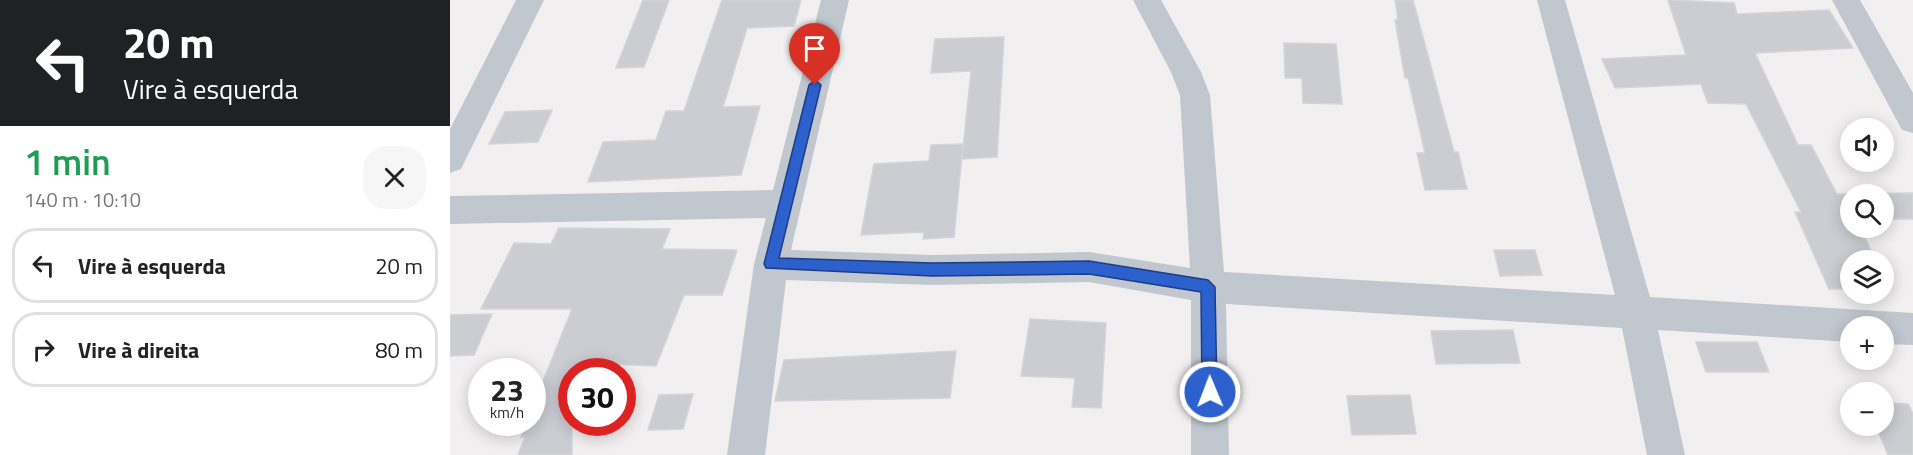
<!DOCTYPE html>
<html lang="pt">
<meta charset="utf-8">
<style>
:root{--surface:#fff;--page:#f6f6f6;--text:#222;--muted:#767676;--line:#e0e0e0}
body{margin:0;font-family:"Titillium Web",sans-serif;background:var(--page);color:var(--text);height:100vh;display:flex;flex-direction:column;font-size:22px;white-space:nowrap}
*{box-sizing:border-box;margin:0}
p{font-size:20px;color:var(--muted)}
.icon{flex:none;width:33px;height:33px;fill:none;stroke:currentColor;stroke-width:2;stroke-linecap:round;stroke-linejoin:round}
.map{position:relative;flex:1;overflow:hidden}
.sheet{display:flex;flex-direction:column;background:var(--surface);width:450px}
.sheet>*{flex:none}
.hud{background:#202124;color:#fff;overflow:hidden}
.fabs{position:absolute;left:1390px;top:118px;display:grid;gap:12px}
.fabs a{display:grid;place-items:center;width:54px;height:54px;border-radius:50%;background:var(--surface);box-shadow:0 3px 15px #0003;font-size:30px}
.speed{position:absolute;left:18px;top:358px;display:flex;gap:12px;font-size:30px;font-weight:700;text-align:center}
.speed>*{display:grid;place-content:center;width:78px;height:78px;border-radius:50%;background:var(--surface);box-shadow:0 3px 15px #0003;line-height:1}
.speed small{font-size:15px;font-weight:400}
.speed .limit{border:9px solid #d22;background:#fff;color:#111}
.pin{position:absolute;display:grid;place-items:center;width:51px;height:51px;color:#fff;margin:-62px -26px;border-radius:50% 50% 50% 0;rotate:-45deg;box-shadow:0 0 6px #0007}
.pin .icon{rotate:45deg}
.me{position:absolute;width:66px;margin:-33px;rotate:359deg;stroke-linejoin:round;filter:drop-shadow(0 0 4px #0008)}
.turn{display:flex;align-items:center;gap:21px;height:126px;padding:0 24px;font-size:27px}
.turn .icon{width:78px;height:78px;stroke-width:2.5}
.turn b{display:block;font-size:42px;line-height:51px}
.round{display:grid;place-items:center;flex:none;width:63px;height:63px;border-radius:24px;background:var(--page)}
.overview{display:flex;align-items:center;justify-content:space-between;height:102px;padding:0 24px}
h1{font-size:36px;font-weight:600;line-height:45px;color:#1e9e55}
ul{padding:0;list-style:none}
li{display:flex;align-items:center;gap:18px;height:75px;margin:0 12px 9px;padding:0 12px;border:3px solid var(--line);border-radius:24px}
li div{flex:1}
li b{display:block;font-size:22px}
li em{font-style:normal}
main{display:flex;flex:1;min-height:0}
.map>svg:first-child{display:block}
</style>
<main>
<section class="sheet">
<div class="hud">
<div class="turn"><svg class="icon" aria-label="left" viewBox="0 0 24 24"><path d="M17 20v-9H6M10 6l-5 5 5 5"/></svg><div><b>20 m</b>Vire à esquerda</div></div>
</div>
<div class="overview"><div><h1>1 min</h1><p>140 m · 10:10</p></div><a class="round"><svg class="icon" aria-label="close" viewBox="0 0 24 24"><path d="M6 6l12 12M18 6L6 18"/></svg></a></div>
<ul>
<li><svg class="icon" aria-label="left" viewBox="0 0 24 24"><path d="M17 20v-9H6M10 6l-5 5 5 5"/></svg><div><b>Vire à esquerda</b></div><em>20 m</em></li>
<li><svg class="icon" aria-label="right" viewBox="0 0 24 24"><path d="M7 20v-9h11M14 6l5 5-5 5"/></svg><div><b>Vire à direita</b></div><em>80 m</em></li>
</ul>
</section>
<div class="map">
<svg width="1463" height="455" viewBox="0 0 1463 455">
<rect width="100%" height="100%" fill="#f1efef"/>
<g fill="#cccdd3" stroke="#d3d4d9" stroke-width="1.5">
<polygon points="193,0 219,0 194,67 166,68"/>
<polygon points="272,0 351,0 344,26 297,28 273,107 310,106 291,175 138,182 153,142 206,140 216,111 234,111"/>
<polygon points="945,0 963,0 1004,152 1008,152 1017,189 975,190 967,153 975,153 958,78 955,78 945,20 948,19"/>
<polygon points="1218,0 1284,3 1287,14 1379,10 1403,48 1305,53 1348,145 1361,145 1387,194 1463,193 1463,219 1434,219 1434,195 1401,195 1401,228 1410,228 1426,261 1401,261 1401,289 1379,289 1345,212 1351,212 1296,104 1258,103 1251,84 1165,88 1152,59 1236,55"/>
<polygon points="554,37 547,157 512,159 521,71 481,73 485,39"/>
<polygon points="834,43 886,44 892,104 853,103 852,78 835,78"/>
<polygon points="102,110 88,142 39,144 55,112"/>
<polygon points="513,144 504,237 473,239 474,232 411,235 424,164 479,161 481,145"/>
<polygon points="109,228 220,229 212,249 287,250 272,295 234,295 206,366 141,363 138,372 122,372 122,455 68,455 75,437 71,437 77,423 82,423 82,409 122,309 31,309 64,243 101,244"/>
<polygon points="1044,250 1085,250 1092,275 1050,276"/>
<polygon points="42,314 24,355 0,356 0,315"/>
<polygon points="580,319 656,323 651,408 622,407 625,378 571,376"/>
<polygon points="1063,330 1070,363 986,364 981,331"/>
<polygon points="1246,342 1307,342 1319,372 1256,372"/>
<polygon points="506,351 500,398 325,401 334,360"/>
<polygon points="243,394 233,429 198,430 209,395"/>
<polygon points="960,395 966,434 902,435 897,396"/>
<polygon points="1434,403 1458,404 1463,414 1463,455 1438,455 1426,426 1434,426"/>
</g>
<g fill="none" stroke-linecap="round" stroke-linejoin="round">
<g fill="#c1c7cf" fill-rule="evenodd">
<polygon points="66,0 94,0 11,169 0,173 0,129"/>
<polygon points="371,0 399,0 341,250 482,255 639,252 740,268 730,95 721,72 683,0 711,0 751,72 760,95 774,272 1165,295 1087,0 1115,0 1200,297 1463,313 1463,345 1434,344 1434,327 1401,327 1401,342 1208,330 1235,455 1197,455 1172,328 776,304 779,455 741,455 741,300 639,282 482,285 336,280 315,455 277,455 304,264 316,218 0,224 0,196 323,190"/>
<polygon points="1382,0 1410,0 1463,93 1463,133 1452,130"/>
</g>
</g>
<polygon fill="#2c60cd" stroke="#1d3e85" stroke-width="1.5" points="365,80 371,85 329,258 482,263 639,261 758,280 765,287 767,392 765,397 760,399 754,397 752,392 751,292 639,274 482,276 316,268 314,264 359,85"/>
</svg>
<div class="fabs">
<a><svg class="icon" aria-label="sound" viewBox="0 0 24 24"><path d="M4 9h4l5-4v14l-5-4H4zM17 9q2 3 0 6"/></svg></a>
<a><svg class="icon" aria-label="search" viewBox="0 0 24 24"><circle cx="10" cy="10" r="6"/><path d="M15 15l6 6"/></svg></a>
<a><svg class="icon" aria-label="layers" viewBox="0 0 24 24"><path d="M12 4l9 5-9 5-9-5zM3 14l9 5 9-5"/></svg></a>
<a>+</a>
<a>−</a>
</div>
<div class="speed"><div>23<small>km/h</small></div><div class="limit">30</div></div>
<div class="pin" style="left:365px;top:85px;background:#d93025"><svg class="icon" aria-label="arrive" viewBox="0 0 24 24"><path d="M6 21V4h12l-3 4 3 4H6"/></svg></div>
<svg class="me" style="left:760px;top:392px" viewBox="-20 -20 40 40"><circle r="17" fill="#2c60cd" stroke="#fff" stroke-width="3"/><path d="M0-11L8 9 0 5-8 9z" fill="#fff"/></svg>
</div>
</main>
